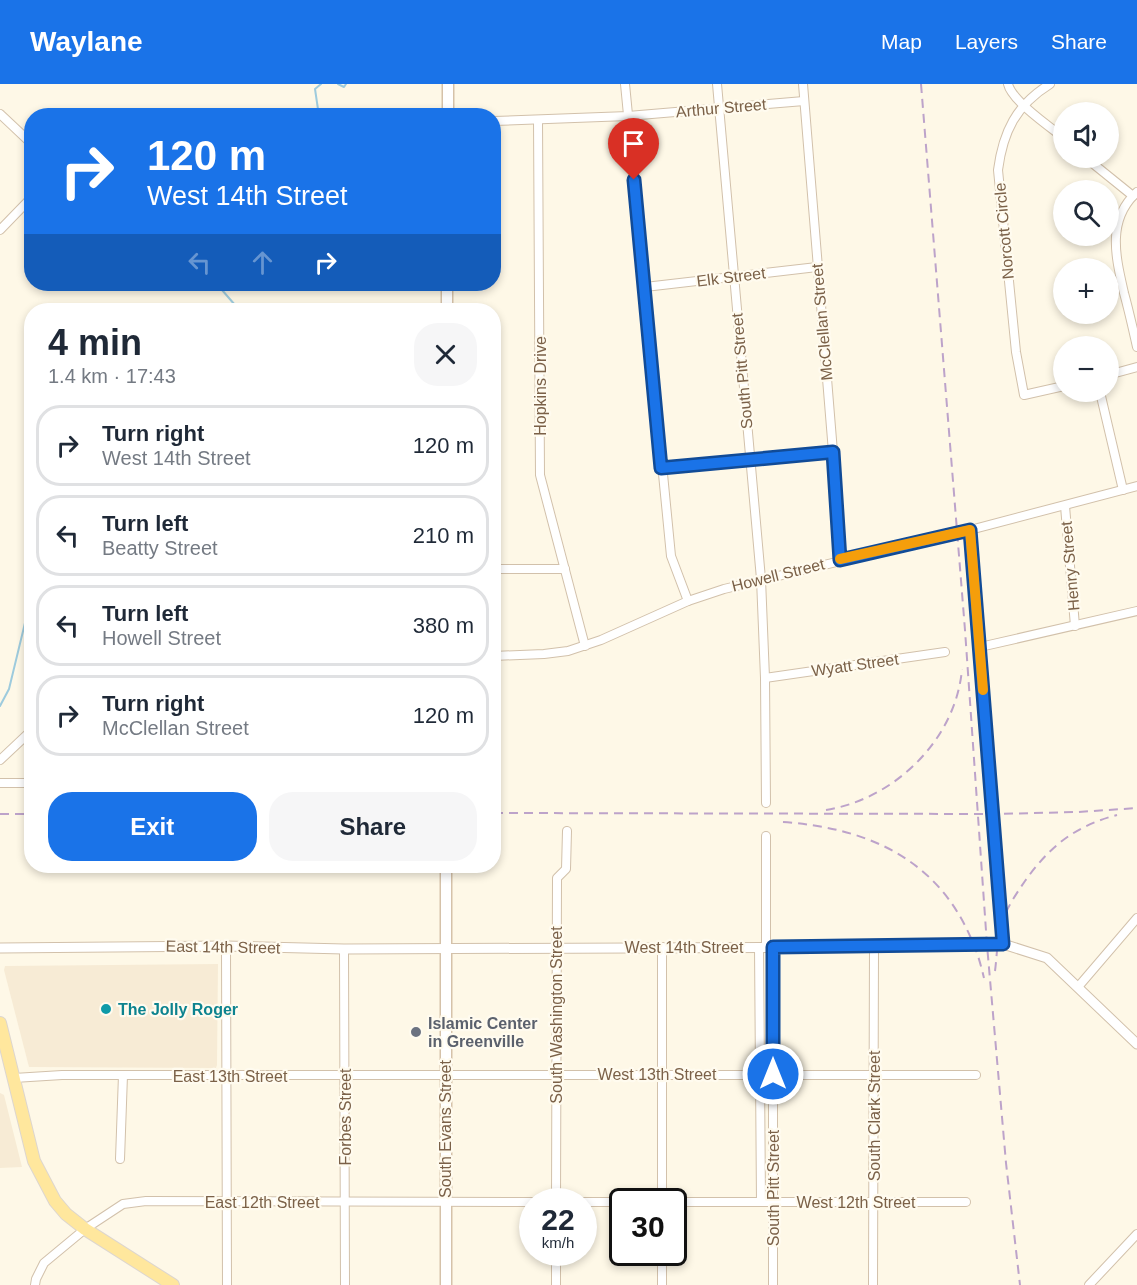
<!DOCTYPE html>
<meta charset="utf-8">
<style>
:root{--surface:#fff;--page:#f6f6f7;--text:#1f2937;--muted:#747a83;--line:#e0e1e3;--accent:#1a73e8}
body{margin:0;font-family:Helvetica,sans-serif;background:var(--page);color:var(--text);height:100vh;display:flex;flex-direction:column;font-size:22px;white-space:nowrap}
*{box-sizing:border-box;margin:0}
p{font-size:20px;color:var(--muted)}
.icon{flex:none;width:33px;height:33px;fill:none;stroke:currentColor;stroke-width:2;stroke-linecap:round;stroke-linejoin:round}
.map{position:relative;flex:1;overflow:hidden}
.panel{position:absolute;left:24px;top:219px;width:477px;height:570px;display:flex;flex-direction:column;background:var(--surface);border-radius:24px;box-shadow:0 3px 9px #0003}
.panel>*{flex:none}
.guide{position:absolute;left:24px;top:24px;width:477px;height:183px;border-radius:24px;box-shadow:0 3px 9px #0003;background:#1a73e8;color:#fff;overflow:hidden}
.controls{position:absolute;left:1053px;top:18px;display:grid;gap:12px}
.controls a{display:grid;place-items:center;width:66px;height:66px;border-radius:50%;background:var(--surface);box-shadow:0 3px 9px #0003;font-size:30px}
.speed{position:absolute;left:519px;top:1104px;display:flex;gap:12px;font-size:30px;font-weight:700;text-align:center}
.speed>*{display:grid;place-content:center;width:78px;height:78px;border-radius:50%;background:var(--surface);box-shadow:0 3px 9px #0003;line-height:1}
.speed small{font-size:15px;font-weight:400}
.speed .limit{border:3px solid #111;border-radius:9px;background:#fff;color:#111}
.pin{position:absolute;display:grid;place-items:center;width:51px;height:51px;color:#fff;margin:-62px -26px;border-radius:50% 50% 50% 0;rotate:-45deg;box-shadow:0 0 6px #0007}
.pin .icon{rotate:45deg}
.me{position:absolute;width:66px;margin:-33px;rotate:0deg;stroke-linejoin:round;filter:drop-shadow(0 0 4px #0008)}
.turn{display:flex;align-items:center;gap:21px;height:126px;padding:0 24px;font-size:27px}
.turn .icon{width:78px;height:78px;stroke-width:2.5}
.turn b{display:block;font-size:42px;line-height:51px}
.lanes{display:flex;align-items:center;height:57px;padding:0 24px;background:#0003;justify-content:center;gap:30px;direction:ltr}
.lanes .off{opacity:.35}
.round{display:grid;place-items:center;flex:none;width:63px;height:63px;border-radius:24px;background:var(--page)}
.headline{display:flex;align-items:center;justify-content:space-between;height:102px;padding:0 24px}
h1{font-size:36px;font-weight:700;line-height:45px}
.action{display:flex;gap:12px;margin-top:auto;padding:12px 24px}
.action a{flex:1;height:69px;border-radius:24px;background:var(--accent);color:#fff;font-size:24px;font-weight:700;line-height:69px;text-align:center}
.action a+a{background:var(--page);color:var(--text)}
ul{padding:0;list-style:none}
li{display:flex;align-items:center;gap:18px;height:81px;margin:0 12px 9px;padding:0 12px;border:3px solid var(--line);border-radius:24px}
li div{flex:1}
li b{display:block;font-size:22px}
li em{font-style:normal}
header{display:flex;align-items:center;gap:36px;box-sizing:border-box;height:84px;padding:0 30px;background:var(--accent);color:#fff}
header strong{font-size:28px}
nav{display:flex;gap:33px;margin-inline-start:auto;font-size:21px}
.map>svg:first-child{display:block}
</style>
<header>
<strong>Waylane</strong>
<nav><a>Map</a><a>Layers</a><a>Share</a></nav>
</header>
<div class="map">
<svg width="1137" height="1201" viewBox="0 0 1137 1201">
<rect width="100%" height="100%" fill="#fef8e7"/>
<g fill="#f7ebd5">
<polygon points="218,880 217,981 216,984 29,983 4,886 5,882"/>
<polygon points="0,1009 4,1011 22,1083 0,1084"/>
</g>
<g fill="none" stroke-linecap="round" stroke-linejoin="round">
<g stroke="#9ecbdd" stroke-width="2">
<polyline points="338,0 344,3 346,0"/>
<polyline points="287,32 292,25 302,32"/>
<polyline points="319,32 315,5 321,0"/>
<polyline points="223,200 222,206 235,221 237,226"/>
<polyline points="0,622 9,605 32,510"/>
</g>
<defs>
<g id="minor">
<polyline points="625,0 671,472 688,517"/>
<polyline points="717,0 761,495 765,594 766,719"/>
<polyline points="803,0 833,368 840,476"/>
<path d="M1008,0C1012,17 1050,43 1064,54"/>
<path d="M1050,0C1016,21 1003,48 998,86L1016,268L1024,311L1064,302"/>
<polyline points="0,30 32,60"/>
<polyline points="538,36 540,391 585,562"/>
<polyline points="494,37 628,32 804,17"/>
<polyline points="1086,74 1133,112"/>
<path d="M1137,108C1106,136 1116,174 1124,209C1129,227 1133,245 1137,263"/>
<polyline points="0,146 32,113"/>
<polyline points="645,203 817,183"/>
<polyline points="1108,291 1137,283"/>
<polyline points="1100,308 1123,406"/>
<polyline points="661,384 833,368"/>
<polyline points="1065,422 1075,542"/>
<polyline points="970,446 1003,860"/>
<polyline points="498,485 565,485"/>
<polyline points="980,563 1137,527"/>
<polyline points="494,572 544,570 568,567 601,556 688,517 724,505 970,446 1137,402"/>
<polyline points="765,594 945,568"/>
<polyline points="0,676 32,646"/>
<polyline points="0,699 32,699"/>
<polyline points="766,752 766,863"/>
<polyline points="226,862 227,1201"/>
<polyline points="759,863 761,1118"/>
<polyline points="773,863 773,1201"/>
<polyline points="344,865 345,1201"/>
<polyline points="1078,903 1137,834"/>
<polyline points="14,994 62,991 976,991"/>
<polyline points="120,1075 123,991"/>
<polyline points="556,1118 557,794 566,785 567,747"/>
<polyline points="584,1118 622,1118"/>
<polyline points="662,1118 662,863"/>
<polyline points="674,1118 966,1118"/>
<polyline points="556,1168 556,1201"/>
<polyline points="662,1168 662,1201"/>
<polyline points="35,1201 36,1195 44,1179 85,1145 123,1120 146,1117 532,1118"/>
<polyline points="873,1201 874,863"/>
<polyline points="1089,1201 1137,1150"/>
</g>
<polyline id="tertiary" points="0,864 226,862 344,865 874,863 1003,860 1047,874 1137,960"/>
<g id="secondary">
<polyline points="448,0 448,32"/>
<polyline points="447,226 447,200"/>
<polyline points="446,1201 446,782"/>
</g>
<polyline id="primary" points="0,939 34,1077 55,1117 66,1130 85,1145 173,1201"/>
</defs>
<use href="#minor" stroke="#d2c1ab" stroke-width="10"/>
<use href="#tertiary" stroke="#d2c1ab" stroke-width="11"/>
<use href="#secondary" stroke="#d5c2a9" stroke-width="13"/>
<use href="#primary" stroke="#ddd6cf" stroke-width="14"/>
<use href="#minor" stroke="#fff" stroke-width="8"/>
<use href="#tertiary" stroke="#fff" stroke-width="9"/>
<use href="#secondary" stroke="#fff" stroke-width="10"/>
<use href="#primary" stroke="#ffe79d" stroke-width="12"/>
<g stroke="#bda3ca" stroke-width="2" stroke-dasharray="9 6" stroke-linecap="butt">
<polyline points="921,0 965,546 987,861 1006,1079 1020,1201"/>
<path d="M826,726C895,715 956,655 962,585"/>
<polyline points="494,729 993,730 1078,728 1137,724"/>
<polyline points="0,730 32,730"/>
<path d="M783,738C868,744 939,775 973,859C978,870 981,882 984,894"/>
<path d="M995,887C997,872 997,856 1001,841C1006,825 1016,810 1025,797C1050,762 1075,742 1117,731"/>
</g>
</g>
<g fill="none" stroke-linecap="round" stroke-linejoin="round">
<defs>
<polyline id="route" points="634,96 661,384 833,368 840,476 970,446 1003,860 773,863 773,990"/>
</defs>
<use href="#route" stroke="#114b97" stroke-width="15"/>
<use href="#route" stroke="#1a73e8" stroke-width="10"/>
<polyline stroke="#f59e0b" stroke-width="10" points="840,475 970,446 983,606"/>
</g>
<circle fill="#0f9aa8" stroke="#fffbef" stroke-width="2" cx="106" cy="925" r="6"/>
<circle fill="#6b7280" stroke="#fffbef" stroke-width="2" cx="416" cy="948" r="6"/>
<g text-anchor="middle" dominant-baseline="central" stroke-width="4.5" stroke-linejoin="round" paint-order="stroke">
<g font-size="16" fill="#7b6148" stroke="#fffbef">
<text transform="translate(721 24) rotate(-5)">Arthur Street</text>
<text transform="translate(1004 147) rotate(-95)">Norcott Circle</text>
<text transform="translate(731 193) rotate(-7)">Elk Street</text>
<text transform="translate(822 238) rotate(-95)">McClellan Street</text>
<text transform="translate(742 287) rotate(-95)">South Pitt Street</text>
<text transform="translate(540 302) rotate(-90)">Hopkins Drive</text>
<text transform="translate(1070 482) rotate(-95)">Henry Street</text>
<text transform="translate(778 491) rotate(-14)">Howell Street</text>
<text transform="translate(855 581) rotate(-8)">Wyatt Street</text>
<text transform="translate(223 863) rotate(1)">East 14th Street</text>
<text x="684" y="863">West 14th Street</text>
<text transform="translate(556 931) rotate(-90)">South Washington Street</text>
<text x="657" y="990">West 13th Street</text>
<text x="230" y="992">East 13th Street</text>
<text transform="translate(874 1032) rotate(-90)">South Clark Street</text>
<text transform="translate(345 1033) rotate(-90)">Forbes Street</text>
<text transform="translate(445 1045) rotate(-90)">South Evans Street</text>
<text transform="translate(773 1104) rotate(-90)">South Pitt Street</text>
<text x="262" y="1118">East 12th Street</text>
<text x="856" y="1118">West 12th Street</text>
</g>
<g font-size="16" font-weight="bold" fill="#0d838f" stroke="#fffbef" text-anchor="start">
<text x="118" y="925">The Jolly Roger</text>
</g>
<g font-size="16" font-weight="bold" fill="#5b616d" stroke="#fffbef" text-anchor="start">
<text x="428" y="939">Islamic Center<tspan x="428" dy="18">in Greenville</tspan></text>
</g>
</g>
</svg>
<div class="controls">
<a><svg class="icon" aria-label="sound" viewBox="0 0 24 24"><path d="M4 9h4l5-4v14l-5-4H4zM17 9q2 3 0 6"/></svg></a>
<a><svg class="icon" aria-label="search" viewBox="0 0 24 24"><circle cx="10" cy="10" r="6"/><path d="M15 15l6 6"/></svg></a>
<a>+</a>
<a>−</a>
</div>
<div class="speed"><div>22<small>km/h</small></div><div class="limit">30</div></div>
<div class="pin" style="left:634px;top:96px;background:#d93025"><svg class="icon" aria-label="arrive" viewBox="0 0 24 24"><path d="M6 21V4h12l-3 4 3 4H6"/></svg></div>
<svg class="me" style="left:773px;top:990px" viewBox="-20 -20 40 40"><circle r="17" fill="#1a73e8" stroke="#fff" stroke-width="3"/><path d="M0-11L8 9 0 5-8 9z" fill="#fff"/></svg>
<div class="guide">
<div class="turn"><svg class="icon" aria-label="right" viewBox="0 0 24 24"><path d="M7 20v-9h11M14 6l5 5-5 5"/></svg><div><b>120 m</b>West 14th Street</div></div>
<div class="lanes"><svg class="icon off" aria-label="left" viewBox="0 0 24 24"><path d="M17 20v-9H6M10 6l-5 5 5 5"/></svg><svg class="icon off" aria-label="ahead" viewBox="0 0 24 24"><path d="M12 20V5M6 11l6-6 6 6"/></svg><svg class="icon" aria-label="right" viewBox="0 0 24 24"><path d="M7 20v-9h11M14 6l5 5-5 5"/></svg></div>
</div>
<section class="panel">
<div class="headline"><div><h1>4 min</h1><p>1.4 km · 17:43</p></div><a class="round"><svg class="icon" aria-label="close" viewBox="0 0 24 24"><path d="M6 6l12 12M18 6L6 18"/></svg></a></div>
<ul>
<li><svg class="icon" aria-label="right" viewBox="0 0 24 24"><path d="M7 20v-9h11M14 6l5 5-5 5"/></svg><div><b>Turn right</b><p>West 14th Street</p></div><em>120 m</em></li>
<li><svg class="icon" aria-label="left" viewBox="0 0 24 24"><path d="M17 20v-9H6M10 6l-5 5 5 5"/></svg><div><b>Turn left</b><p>Beatty Street</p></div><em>210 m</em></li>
<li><svg class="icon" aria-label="left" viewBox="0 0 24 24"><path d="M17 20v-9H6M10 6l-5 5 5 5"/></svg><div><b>Turn left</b><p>Howell Street</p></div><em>380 m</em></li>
<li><svg class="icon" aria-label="right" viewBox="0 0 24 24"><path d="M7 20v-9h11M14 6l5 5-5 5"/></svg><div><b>Turn right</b><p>McClellan Street</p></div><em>120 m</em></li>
</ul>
<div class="action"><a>Exit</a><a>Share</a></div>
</section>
</div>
